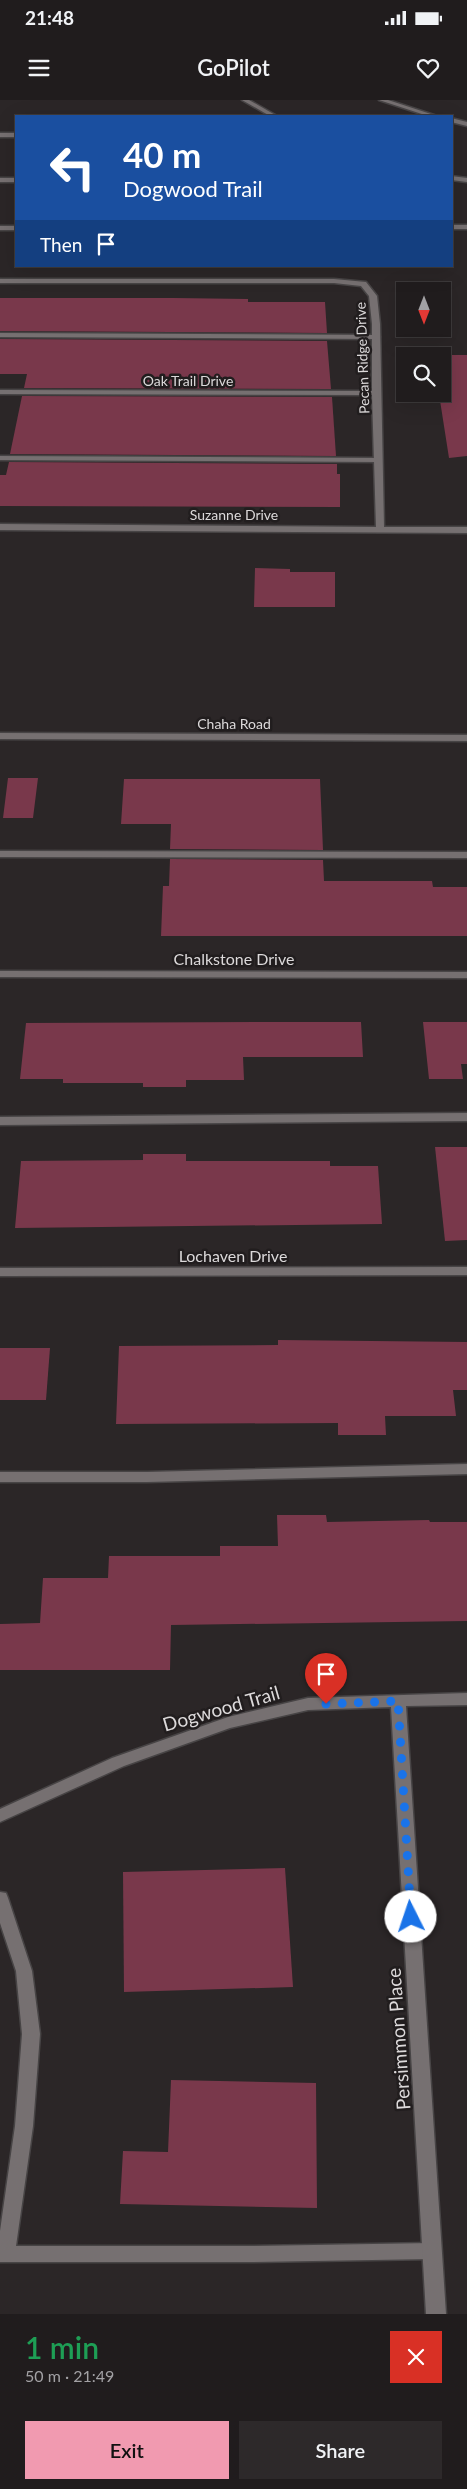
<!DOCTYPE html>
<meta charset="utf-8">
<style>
:root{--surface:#201c1d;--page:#2d292a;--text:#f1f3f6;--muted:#a2a1a4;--line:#3d3a3b;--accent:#f19ab0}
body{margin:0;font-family:Lato,sans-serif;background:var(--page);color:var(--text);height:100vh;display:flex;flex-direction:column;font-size:19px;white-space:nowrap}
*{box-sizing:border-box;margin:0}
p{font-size:16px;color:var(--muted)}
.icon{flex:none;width:28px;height:28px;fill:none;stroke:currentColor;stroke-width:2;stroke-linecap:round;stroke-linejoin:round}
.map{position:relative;height:2214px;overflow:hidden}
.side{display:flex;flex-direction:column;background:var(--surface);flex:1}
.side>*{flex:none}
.top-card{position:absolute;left:15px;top:15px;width:438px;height:152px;border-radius:0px;box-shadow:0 5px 20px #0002,0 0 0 1px var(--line);background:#1a4fa0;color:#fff;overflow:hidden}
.needle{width:32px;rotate:180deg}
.controls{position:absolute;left:396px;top:182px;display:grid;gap:10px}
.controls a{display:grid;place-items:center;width:55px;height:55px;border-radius:0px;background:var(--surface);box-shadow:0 5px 20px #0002,0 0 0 1px var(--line);font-size:25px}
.pin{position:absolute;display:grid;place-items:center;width:42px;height:42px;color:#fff;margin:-51px -21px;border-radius:50% 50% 50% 0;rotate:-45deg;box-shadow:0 0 5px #0007}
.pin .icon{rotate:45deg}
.me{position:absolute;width:55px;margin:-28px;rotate:356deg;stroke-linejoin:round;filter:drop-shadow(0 0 4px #0008)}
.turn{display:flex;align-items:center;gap:18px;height:105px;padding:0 25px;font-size:22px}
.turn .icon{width:65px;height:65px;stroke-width:2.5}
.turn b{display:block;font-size:35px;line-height:42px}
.then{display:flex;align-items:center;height:48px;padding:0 25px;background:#0003;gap:10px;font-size:19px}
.round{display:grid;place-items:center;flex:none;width:52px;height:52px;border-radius:0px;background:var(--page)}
.head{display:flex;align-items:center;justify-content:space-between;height:85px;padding:0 25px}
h1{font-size:30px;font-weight:600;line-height:38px;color:#1e9e55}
.button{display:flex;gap:10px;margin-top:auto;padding:10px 25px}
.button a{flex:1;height:58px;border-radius:0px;background:var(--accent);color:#111;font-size:20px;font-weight:600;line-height:58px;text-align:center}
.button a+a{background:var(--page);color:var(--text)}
.status{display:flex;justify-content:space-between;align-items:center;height:35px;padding:0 25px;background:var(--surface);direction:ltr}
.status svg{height:14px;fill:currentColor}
header{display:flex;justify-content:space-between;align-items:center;height:65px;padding:0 25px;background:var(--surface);font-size:22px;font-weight:600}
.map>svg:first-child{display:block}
</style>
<div class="status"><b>21:48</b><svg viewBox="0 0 49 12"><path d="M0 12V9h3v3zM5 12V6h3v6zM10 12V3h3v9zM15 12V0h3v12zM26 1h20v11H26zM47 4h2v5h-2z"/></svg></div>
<header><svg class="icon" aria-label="menu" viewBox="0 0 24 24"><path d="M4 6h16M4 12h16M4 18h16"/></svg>GoPilot<svg class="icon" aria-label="heart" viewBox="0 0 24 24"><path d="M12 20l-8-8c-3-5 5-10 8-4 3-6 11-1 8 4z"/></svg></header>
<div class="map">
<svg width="467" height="2214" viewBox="0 0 467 2214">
<rect width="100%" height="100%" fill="#2b2627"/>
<g fill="#79384b">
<polygon points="0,198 174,198 248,199 248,202 325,202 327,233 0,231"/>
<polygon points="0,239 327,241 331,289 24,288 27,274 0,274"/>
<polygon points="433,255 467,255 467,356 449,358 439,294 442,294 442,256"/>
<polygon points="22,296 332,297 336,356 10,354"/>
<polygon points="9,362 337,364 337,374 340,374 340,407 0,406 0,375 6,375"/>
<polygon points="255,468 290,469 290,472 335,472 335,507 254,507"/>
<polygon points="8,678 38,678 33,718 3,718"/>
<polygon points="124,679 320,679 323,750 170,749 171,724 121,724"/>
<polygon points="170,759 323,760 324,781 432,781 433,787 467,787 467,836 161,836 163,786 169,786"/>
<polygon points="278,922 361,922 363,957 243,957 244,980 186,980 186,987 143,987 143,983 63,983 63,979 20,979 26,923"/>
<polygon points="423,922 467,922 467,964 461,964 463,979 429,979"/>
<polygon points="435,1047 467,1047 467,1140 445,1141"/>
<polygon points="143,1054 186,1054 186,1061 330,1061 330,1066 378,1066 382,1124 15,1128 21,1061 143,1060"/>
<polygon points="278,1240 467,1242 467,1290 453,1290 456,1316 385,1316 386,1335 338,1335 338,1323 116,1324 119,1246 278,1245"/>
<polygon points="0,1248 50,1248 46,1300 0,1300"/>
<polygon points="277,1415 326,1415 327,1422 429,1420 430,1422 467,1422 467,1521 171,1525 170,1570 0,1570 0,1524 40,1523 43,1478 108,1478 109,1456 220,1456 220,1446 278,1446"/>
<polygon points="285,1768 293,1887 124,1892 123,1772"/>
<polygon points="171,1980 316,1983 317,2108 120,2104 123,2051 168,2052"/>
</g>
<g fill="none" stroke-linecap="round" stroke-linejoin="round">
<defs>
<g id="lane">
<polygon points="379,0 388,0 437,16 428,16"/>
<polygon points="451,18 467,22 467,26 451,22"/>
<rect x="0" y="33" width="16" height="4"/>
<rect x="451" y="125" width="16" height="4"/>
<rect x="0" y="126" width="16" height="4"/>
<polygon points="0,233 376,235 380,237 376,239 0,237"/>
<polygon points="0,356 378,358 382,360 378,362 0,360"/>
<polygon points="0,751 467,752 467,758 0,757"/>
<polygon points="467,1013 467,1021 0,1025 0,1017"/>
<polygon points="467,1364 467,1374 147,1382 0,1382 0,1372 147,1372"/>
<polygon points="0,1792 6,1793 8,1798 32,1871 40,1934 33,2026 16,2146 251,2146 432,2143 439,2145 441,2151 439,2157 432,2159 251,2162 0,2162 0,2131 15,2026 22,1934 16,1871 0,1823"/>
</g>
<g id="street">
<polygon points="242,0 249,0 277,16 270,16"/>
<polygon points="451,76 467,78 467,82 451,80"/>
<rect x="0" y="78" width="16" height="4"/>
<polygon points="0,179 334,179 366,182 377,196 380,224 384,427 467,427 467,433 0,430 0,424 376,427 372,295 0,294 0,290 372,291 372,224 369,196 361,186 334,183 0,183"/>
<polygon points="0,871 467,872 467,878 0,877"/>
<polygon points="467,1167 467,1175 0,1176 0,1168"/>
<polygon points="467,1593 467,1605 406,1606 446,2214 426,2214 391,1607 308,1610 230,1628 124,1666 0,1722 0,1709 112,1658 228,1617 308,1598"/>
</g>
<polygon id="secondary" points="0,633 467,635 467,641 0,639"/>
</defs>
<use href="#lane" stroke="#474445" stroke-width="3"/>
<use href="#street" stroke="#474445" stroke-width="3"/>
<use href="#secondary" stroke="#474445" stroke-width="3"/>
<use href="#lane" fill="#767071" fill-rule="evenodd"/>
<use href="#street" fill="#767071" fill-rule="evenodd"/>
<use href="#secondary" fill="#767071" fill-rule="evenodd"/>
</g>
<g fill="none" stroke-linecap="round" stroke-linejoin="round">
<polyline stroke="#1a73e8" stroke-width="9" stroke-dasharray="0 16.2" points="326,1604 398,1601 411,1817"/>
</g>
<g text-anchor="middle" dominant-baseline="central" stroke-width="5" stroke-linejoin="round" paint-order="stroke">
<g font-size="14" fill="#dcd9da" stroke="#211d1e">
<text transform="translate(362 258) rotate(-92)">Pecan Ridge Drive</text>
<text x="188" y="280">Oak Trail Drive</text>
<text x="234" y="414">Suzanne Drive</text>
<text x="234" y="623">Chaha Road</text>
</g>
<g font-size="16" fill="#dcd9da" stroke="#211d1e">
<text x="234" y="858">Chalkstone Drive</text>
<text x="233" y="1155">Lochaven Drive</text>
</g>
<g font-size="19" fill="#dcd9da" stroke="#211d1e">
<text transform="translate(221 1608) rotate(-16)">Dogwood Trail</text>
<text transform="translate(398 1939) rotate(-94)">Persimmon Place</text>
</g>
</g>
</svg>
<div class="controls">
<a><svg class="needle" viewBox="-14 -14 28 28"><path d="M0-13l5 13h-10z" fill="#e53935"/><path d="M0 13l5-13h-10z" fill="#a2a1a4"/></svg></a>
<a><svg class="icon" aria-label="search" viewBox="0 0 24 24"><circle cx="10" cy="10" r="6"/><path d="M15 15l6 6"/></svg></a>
</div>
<div class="pin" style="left:326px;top:1604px;background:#d93025"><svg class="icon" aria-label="arrive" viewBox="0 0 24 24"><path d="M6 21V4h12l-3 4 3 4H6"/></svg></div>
<svg class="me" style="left:411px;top:1817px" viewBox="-20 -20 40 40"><circle r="19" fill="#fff"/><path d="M0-13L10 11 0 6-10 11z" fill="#1a73e8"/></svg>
<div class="top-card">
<div class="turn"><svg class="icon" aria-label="left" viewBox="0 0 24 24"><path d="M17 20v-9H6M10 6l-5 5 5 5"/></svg><div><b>40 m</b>Dogwood Trail</div></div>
<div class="then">Then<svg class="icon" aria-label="arrive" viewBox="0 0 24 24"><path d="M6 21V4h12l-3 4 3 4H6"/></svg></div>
</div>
</div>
<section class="side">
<div class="head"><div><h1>1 min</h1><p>50 m · 21:49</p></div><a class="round" style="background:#d93025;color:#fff"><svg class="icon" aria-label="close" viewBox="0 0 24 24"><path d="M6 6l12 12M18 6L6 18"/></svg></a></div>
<div class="button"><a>Exit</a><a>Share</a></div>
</section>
